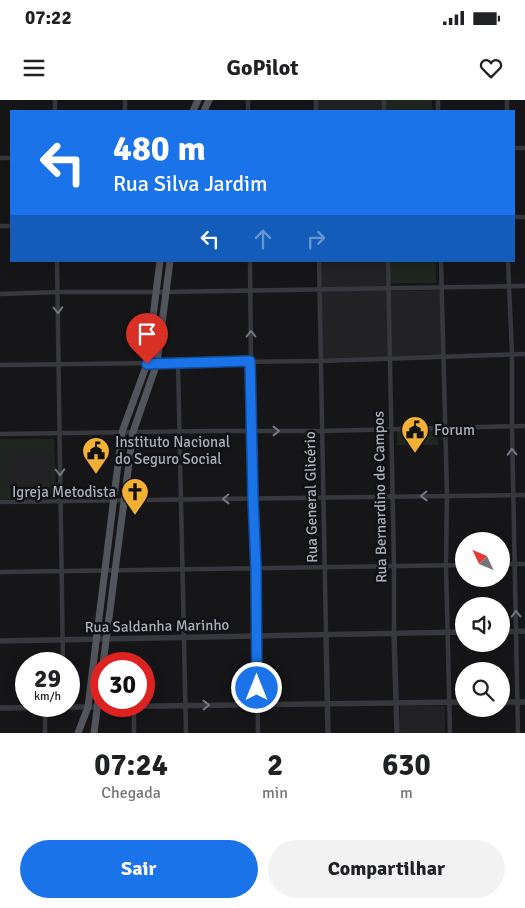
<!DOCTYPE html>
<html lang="pt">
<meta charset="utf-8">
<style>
:root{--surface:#fff;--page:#f2f2f2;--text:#202124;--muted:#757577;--accent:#1a73e8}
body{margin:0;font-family:Signika,sans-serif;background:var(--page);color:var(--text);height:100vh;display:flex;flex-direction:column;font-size:19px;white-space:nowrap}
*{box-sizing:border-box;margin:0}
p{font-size:16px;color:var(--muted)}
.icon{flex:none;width:28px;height:28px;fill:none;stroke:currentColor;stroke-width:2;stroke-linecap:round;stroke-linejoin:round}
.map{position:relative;height:633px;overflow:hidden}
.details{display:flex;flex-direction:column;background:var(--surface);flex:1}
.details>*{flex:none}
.hud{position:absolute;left:10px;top:10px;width:505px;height:152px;border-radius:0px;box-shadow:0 2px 12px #0003;background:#1a73e8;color:#fff;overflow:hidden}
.needle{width:32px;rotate:314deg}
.fabs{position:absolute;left:455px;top:432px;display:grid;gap:10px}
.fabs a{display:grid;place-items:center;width:55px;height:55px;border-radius:50%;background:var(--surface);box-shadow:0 2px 12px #0003;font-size:25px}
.speed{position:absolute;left:15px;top:552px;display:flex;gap:10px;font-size:25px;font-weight:700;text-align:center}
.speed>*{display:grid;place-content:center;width:65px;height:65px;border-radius:50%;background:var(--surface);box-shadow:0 2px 12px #0003;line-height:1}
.speed small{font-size:12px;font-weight:400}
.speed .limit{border:8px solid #d22;background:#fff;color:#111}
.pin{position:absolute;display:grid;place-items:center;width:42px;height:42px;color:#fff;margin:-51px -21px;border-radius:50% 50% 50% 0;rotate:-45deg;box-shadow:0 0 5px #0007}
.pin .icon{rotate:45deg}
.me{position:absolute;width:55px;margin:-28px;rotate:0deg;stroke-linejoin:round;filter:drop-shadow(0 0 4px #0008)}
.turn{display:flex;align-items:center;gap:18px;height:105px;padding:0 20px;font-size:22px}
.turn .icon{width:65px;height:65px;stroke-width:2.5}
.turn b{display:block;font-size:35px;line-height:42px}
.lanes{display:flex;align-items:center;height:48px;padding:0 20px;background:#0003;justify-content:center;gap:25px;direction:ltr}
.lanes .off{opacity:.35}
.eta{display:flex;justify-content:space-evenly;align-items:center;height:85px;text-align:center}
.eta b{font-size:30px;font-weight:700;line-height:35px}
.button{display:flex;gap:10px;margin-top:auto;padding:10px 20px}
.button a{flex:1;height:58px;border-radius:30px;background:var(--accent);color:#fff;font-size:20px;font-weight:700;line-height:58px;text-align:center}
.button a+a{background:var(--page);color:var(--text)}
.status{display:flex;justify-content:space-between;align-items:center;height:35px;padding:0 25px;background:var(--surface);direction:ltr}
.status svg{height:14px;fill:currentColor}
header{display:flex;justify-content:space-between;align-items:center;height:65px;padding:0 20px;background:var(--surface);font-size:22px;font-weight:700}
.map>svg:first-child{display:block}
</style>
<div class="status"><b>07:22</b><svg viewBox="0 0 49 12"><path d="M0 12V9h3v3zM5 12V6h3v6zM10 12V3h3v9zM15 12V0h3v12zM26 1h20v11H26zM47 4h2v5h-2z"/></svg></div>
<header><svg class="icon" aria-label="menu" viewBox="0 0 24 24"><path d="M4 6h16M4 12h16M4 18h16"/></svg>GoPilot<svg class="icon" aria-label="heart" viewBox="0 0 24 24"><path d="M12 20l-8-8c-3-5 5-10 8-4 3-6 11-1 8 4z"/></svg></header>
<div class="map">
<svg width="525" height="633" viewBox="0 0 525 633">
<rect width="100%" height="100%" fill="#161618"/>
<g fill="#222225">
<rect x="317" y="0" width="65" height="11"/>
<polygon points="320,161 386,161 387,191 442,190 443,257 322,259"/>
<polygon points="5,351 50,351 51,387 5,388"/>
<rect x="400" y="606" width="45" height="27"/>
</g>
<g fill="#1e261f" fill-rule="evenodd">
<rect x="386" y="0" width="46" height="11"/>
<polygon points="390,161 436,161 436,183 392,183 390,179"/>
<polygon points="438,330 438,345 397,345 397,331"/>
<path d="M0,339H54L56,392L54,397L51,398L0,399ZM5,351H50L51,387L5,388Z"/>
</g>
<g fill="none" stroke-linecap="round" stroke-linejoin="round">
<g stroke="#37383d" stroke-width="4.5">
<polyline points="125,0 125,11"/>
<polyline points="248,0 248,11"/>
<polyline points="316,0 316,11"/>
<polyline points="384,0 384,11"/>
<polyline points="438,0 438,11"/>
<polyline points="55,11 55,0"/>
<polyline points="507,11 507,0"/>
<polyline points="514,48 525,48"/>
<polyline points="0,58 11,58"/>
<polyline points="514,117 525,117"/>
<polyline points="0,126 11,126"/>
<polyline points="57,161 63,564"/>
<polyline points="250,161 251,261 253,398 256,468 258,633"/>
<polyline points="319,161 326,535"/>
<polyline points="388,161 394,466 394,534"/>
<polyline points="441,161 447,395 446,465 450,633"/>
<polyline points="508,161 512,254 512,327 518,633"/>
<polyline points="0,194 57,192 166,192 525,186"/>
<polyline points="178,263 186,633"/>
<polyline points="0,265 321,261 525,254"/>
<polyline points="0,334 211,331 322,331 525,326"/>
<polyline points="0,402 525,395"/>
<polyline points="501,464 525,464"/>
<polyline points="0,472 464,465"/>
<polyline points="134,607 134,633"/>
<polyline points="45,633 45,607"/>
</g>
<g stroke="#37383d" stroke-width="5.5">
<polyline points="501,532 525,531"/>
<polyline points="394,534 397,633"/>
<polyline points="326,535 328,633"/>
<polyline points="0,541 464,532"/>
<polyline points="501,602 525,602"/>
<polyline points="0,608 464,602"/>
</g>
<g stroke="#53555c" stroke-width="7">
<polyline points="193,11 198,0"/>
<polyline points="204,11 209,0"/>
<polyline points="103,564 133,332 157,263 170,161"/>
<polyline points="78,633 88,607 122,332 147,264 160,161"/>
<polyline points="94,633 101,579"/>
</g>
</g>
<defs><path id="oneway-chevron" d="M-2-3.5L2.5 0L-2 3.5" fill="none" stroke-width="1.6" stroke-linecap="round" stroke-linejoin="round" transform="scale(1.25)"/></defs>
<g stroke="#757881">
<use href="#oneway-chevron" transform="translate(58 210) rotate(88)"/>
<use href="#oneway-chevron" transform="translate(251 234) rotate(-90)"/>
<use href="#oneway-chevron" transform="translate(276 331)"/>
<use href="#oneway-chevron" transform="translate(512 352) rotate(-92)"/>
<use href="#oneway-chevron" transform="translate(60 372) rotate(88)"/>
<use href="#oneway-chevron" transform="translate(424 396) rotate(179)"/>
<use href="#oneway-chevron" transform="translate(226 399) rotate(179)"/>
<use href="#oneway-chevron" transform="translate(516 514) rotate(-91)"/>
<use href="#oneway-chevron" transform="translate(206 605) rotate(-1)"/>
</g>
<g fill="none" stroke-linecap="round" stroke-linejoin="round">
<defs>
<polyline id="route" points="147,264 250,261 253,398 256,468 257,588"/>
</defs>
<use href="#route" stroke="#114b97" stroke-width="12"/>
<use href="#route" stroke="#1a73e8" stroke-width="9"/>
</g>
<defs>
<symbol id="civic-pin" viewBox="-11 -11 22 30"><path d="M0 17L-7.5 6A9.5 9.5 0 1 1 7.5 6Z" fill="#f2b134" stroke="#111113"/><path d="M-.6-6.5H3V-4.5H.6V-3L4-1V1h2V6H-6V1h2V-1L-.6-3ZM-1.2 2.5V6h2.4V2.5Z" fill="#111"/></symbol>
<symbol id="church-pin" viewBox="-11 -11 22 30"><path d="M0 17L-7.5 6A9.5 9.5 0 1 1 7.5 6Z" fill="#f2b134" stroke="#111113"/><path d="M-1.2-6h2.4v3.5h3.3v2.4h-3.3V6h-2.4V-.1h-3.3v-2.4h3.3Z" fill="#111"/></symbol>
</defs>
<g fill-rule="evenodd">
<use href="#civic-pin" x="399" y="314" width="32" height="43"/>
<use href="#civic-pin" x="80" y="335" width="32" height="43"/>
<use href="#church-pin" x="119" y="376" width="32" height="43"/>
</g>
<g text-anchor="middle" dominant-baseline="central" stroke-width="5" stroke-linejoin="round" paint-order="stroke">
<g font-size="15" fill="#a8adb8" stroke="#111113" text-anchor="start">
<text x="434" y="330">Forum</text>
<text x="115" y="342">Instituto Nacional<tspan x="115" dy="17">do Seguro Social</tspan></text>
<text x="116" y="392" text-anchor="end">Igreja Metodista</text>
</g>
<g font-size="15" fill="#a8adb8" stroke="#111113">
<text transform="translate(311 397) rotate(-91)">Rua General Glicério</text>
<text transform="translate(380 397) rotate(-91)">Rua Bernardino de Campos</text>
<text transform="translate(157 526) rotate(-1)">Rua Saldanha Marinho</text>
</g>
</g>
</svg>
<div class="fabs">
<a><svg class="needle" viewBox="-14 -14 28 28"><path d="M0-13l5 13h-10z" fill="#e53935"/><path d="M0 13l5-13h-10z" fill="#757577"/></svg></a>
<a><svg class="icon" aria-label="sound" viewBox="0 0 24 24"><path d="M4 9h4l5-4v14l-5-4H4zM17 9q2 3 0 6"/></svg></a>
<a><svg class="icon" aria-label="search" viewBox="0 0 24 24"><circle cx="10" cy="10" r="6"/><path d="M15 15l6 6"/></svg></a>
</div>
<div class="speed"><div>29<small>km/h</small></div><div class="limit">30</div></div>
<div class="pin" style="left:147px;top:264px;background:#d93025"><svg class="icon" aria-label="arrive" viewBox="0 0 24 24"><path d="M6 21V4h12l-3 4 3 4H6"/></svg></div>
<svg class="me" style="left:257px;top:588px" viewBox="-20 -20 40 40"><circle r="17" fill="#1a73e8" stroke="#fff" stroke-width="3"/><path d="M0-11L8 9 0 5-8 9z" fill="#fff"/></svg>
<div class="hud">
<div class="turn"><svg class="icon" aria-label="left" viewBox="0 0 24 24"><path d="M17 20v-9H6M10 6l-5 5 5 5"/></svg><div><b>480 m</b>Rua Silva Jardim</div></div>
<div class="lanes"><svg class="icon" aria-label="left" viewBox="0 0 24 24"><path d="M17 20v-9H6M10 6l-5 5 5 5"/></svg><svg class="icon off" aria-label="ahead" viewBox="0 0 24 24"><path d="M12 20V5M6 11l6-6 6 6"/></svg><svg class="icon off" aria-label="right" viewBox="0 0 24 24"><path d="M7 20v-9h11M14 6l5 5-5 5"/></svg></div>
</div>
</div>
<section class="details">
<div class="eta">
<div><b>07:24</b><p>Chegada</p></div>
<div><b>2</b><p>min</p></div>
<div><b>630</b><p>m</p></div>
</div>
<div class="button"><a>Sair</a><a>Compartilhar</a></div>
</section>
